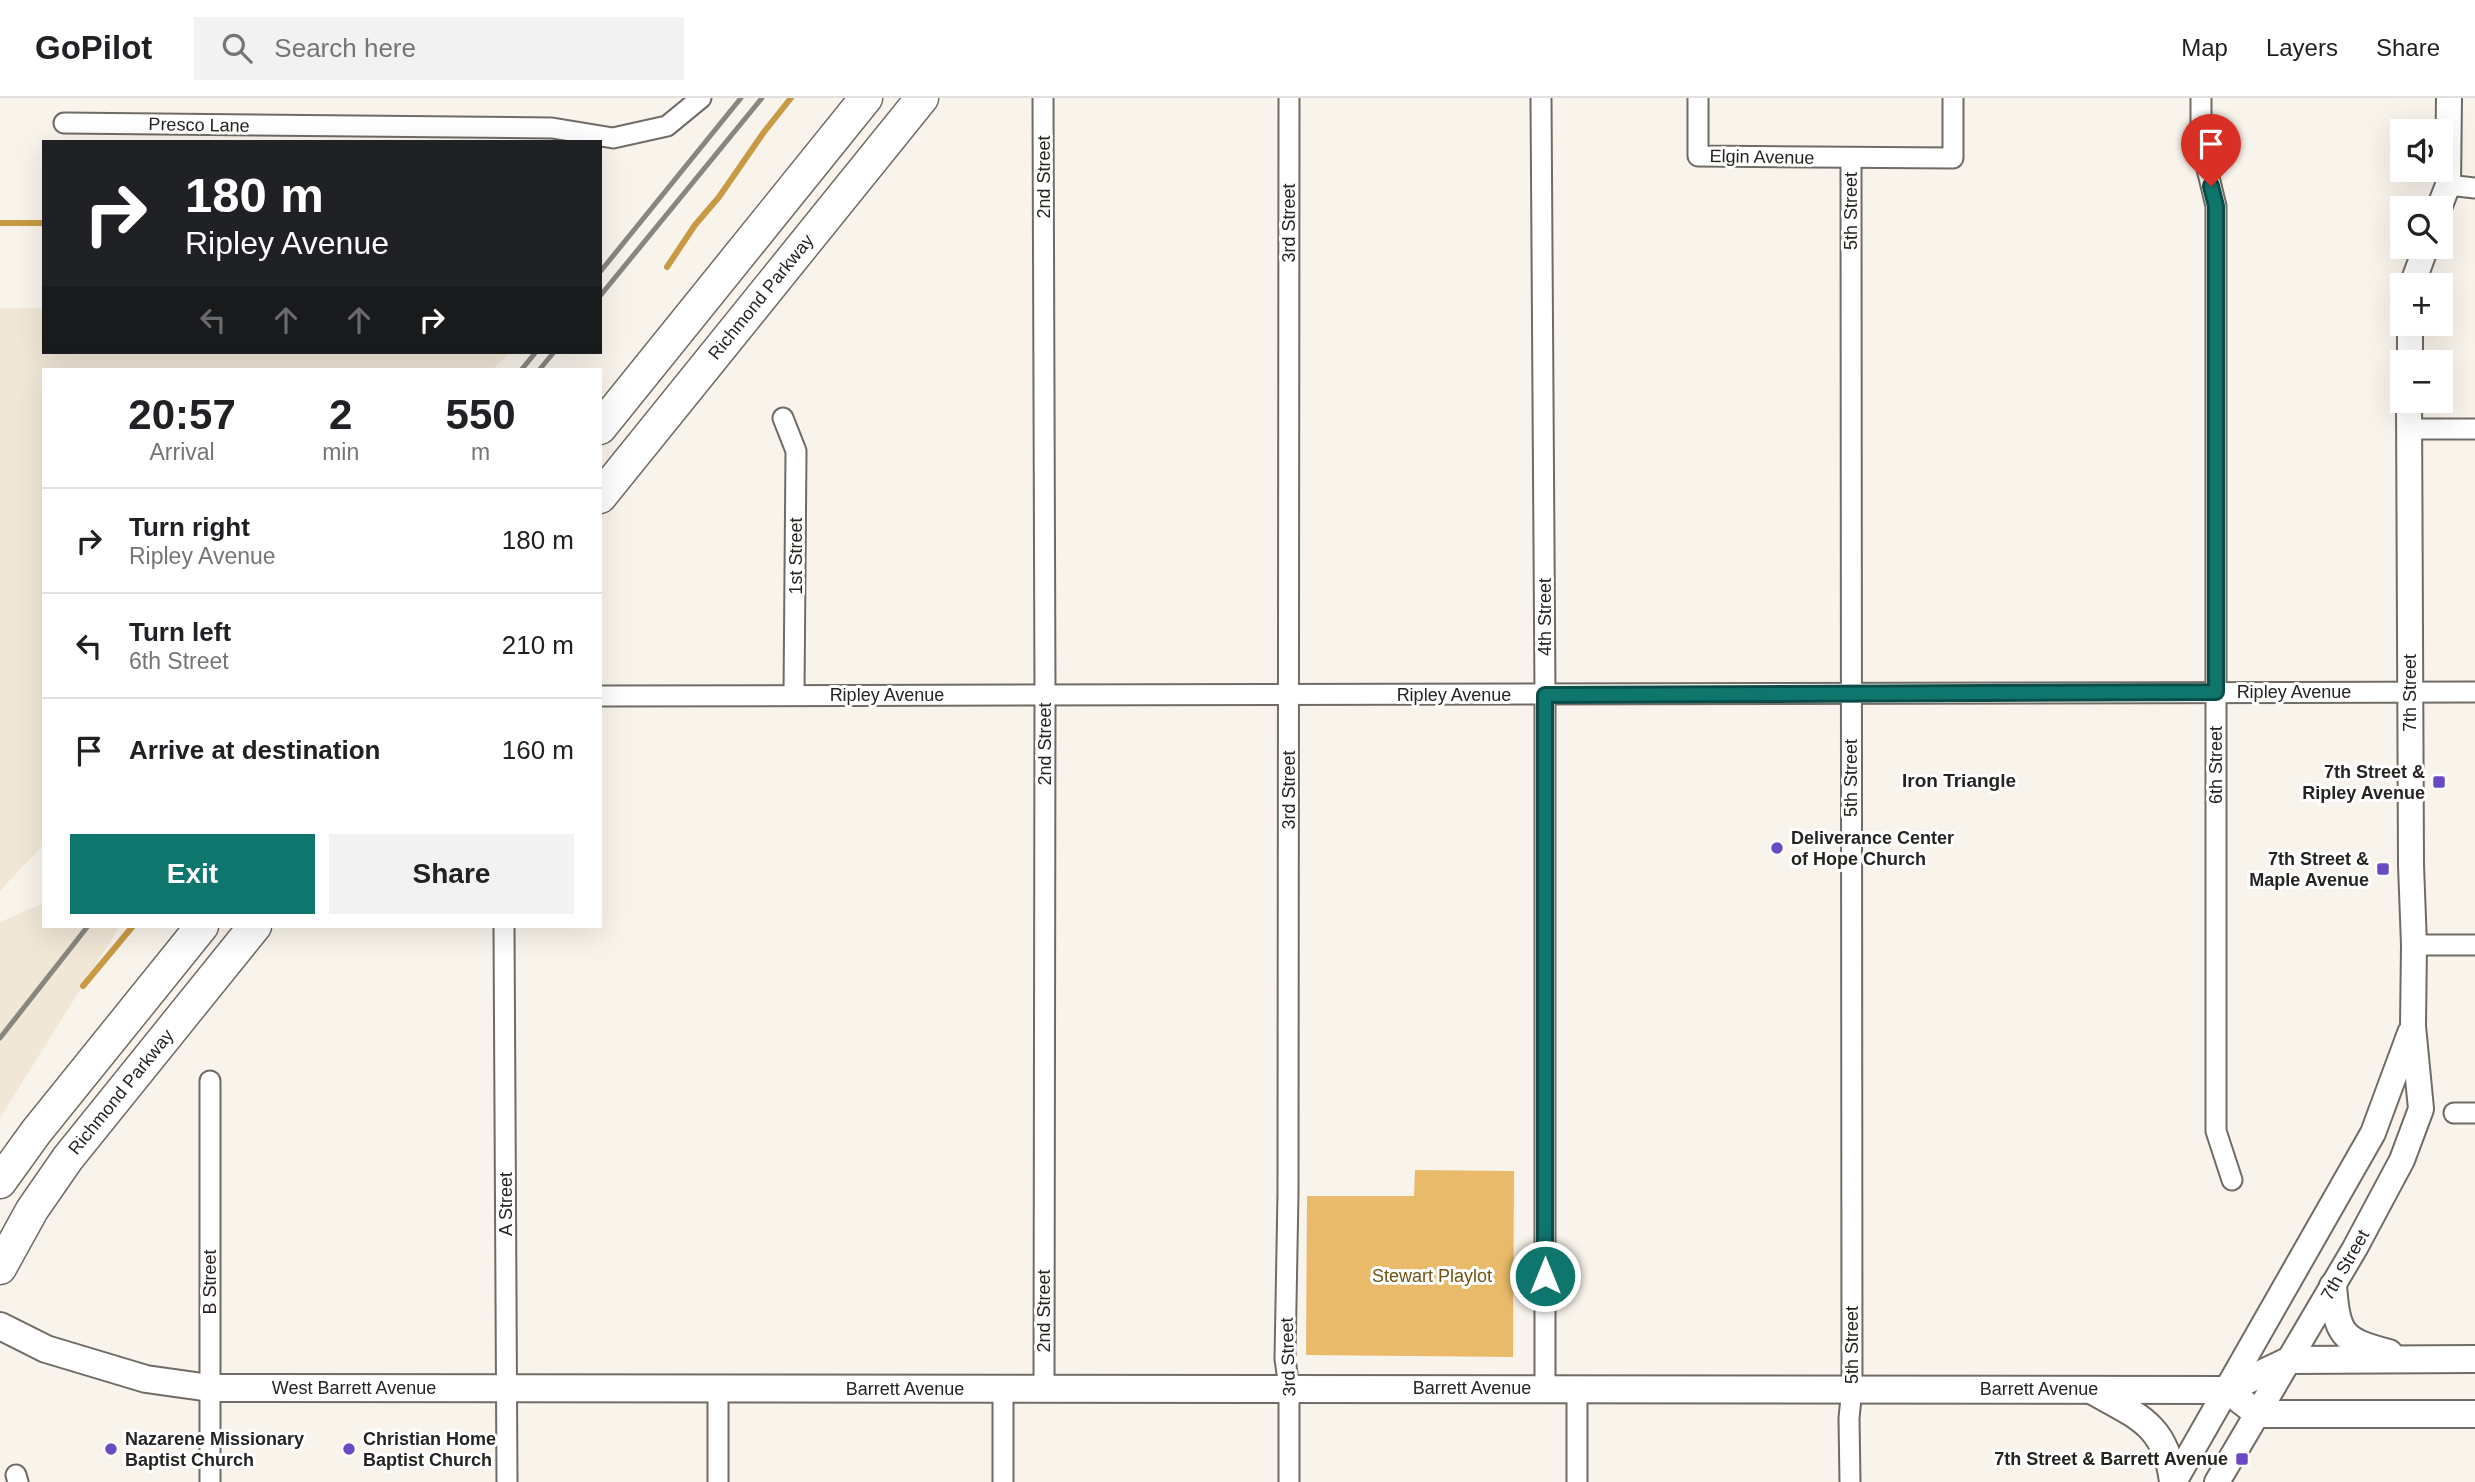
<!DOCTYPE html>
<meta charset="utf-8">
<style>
:root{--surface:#fff;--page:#f2f2f2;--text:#202124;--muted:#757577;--line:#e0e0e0;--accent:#0f766e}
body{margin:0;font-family:Helvetica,sans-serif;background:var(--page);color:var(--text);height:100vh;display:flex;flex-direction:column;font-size:26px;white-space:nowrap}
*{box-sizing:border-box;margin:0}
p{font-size:23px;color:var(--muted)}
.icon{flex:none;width:38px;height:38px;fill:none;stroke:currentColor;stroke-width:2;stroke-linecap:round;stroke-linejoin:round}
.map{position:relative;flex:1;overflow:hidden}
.side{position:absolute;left:42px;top:270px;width:560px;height:560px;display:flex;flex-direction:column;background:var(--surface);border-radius:0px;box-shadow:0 7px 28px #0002}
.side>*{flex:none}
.hud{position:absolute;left:42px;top:42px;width:560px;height:214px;border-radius:0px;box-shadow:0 7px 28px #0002;background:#202124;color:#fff;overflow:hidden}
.tools{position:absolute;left:2390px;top:21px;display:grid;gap:14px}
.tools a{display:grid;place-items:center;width:63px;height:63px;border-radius:0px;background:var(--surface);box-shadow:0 7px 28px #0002;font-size:35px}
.pin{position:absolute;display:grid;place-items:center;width:60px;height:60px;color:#fff;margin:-72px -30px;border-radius:50% 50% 50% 0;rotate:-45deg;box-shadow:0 0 7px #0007}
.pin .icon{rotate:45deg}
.me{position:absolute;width:77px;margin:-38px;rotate:0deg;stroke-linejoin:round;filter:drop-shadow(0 0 5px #0008)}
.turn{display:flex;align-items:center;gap:24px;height:147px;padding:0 28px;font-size:32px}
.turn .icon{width:91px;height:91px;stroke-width:2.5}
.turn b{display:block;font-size:49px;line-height:60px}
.lanes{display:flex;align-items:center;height:66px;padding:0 28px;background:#0003;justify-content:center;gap:35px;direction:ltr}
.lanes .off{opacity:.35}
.eta{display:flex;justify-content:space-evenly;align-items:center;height:119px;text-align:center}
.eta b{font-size:42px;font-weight:700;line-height:49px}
.button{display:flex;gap:14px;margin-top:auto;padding:14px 28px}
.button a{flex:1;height:80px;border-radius:0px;background:var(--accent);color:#fff;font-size:28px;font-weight:700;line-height:80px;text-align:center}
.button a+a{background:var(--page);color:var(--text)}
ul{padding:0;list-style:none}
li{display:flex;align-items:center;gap:21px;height:105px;padding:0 28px;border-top:2px solid var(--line)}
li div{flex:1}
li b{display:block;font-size:26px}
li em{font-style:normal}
header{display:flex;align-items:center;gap:42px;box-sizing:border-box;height:98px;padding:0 35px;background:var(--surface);border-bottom:2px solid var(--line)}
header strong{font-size:33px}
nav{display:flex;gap:38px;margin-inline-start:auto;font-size:24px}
.search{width:490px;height:63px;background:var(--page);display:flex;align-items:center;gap:18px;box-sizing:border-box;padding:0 24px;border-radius:0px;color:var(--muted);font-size:26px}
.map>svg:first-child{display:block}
</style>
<header>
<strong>GoPilot</strong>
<div class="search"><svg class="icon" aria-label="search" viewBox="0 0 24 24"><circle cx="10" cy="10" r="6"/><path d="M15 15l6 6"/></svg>Search here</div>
<nav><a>Map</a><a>Layers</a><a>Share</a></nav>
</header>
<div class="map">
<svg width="2475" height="1384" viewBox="0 0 2475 1384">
<rect width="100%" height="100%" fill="#f9f4eb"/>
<g fill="#f0e7d7">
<polygon points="0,210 44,210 44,254 510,254 493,271 44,271 44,746 0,793"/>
<polygon points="44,805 44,828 120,828 0,1020 0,824"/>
</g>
<polygon fill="#e9ba69" points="1415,1072 1514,1073 1513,1259 1306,1257 1307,1098 1414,1098"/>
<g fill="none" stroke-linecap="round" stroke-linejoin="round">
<g stroke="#c99a44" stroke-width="6">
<polyline points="0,125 44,125"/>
<polyline points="667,169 695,127 719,99 764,34 791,0"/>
<polyline points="83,888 133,828"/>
</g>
<defs>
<g id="minor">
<polyline points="1043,0 1045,597 1044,1291"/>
<polyline points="1541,0 1545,597 1545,1290"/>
<polyline points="1698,0 1698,58 1953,60 1953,0"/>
<polyline points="2201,0 2201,46 2216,108 2216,1033 2232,1082"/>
<polyline points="64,25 552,30 613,40 667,28 701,0"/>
<polyline points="2448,87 2475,90"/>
<polyline points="783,320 796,353 794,597"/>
<polyline points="2409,331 2475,331"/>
<polyline points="600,598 2475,594"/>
<polyline points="504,828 507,1384"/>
<polyline points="2414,847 2475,847"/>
<polyline points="2454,1015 2475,1015"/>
<polyline points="1577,1290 1577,1384"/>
<polyline points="718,1291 718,1384"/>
<polyline points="1003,1291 1003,1384"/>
<polyline points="16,1377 18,1384"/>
<polyline points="210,1384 210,983"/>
<polyline points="1289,1384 1289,1290 1285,1261 1288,1095 1289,0"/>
<polyline points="1850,1384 1849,1320 1852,1290 1851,60"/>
</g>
<g id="tertiary">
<polyline points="2439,110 2448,87 2449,0"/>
<polyline points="2412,187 2426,149"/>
<polyline points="2410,264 2410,226"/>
<polyline points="2174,1384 2373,1035 2410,935"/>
<polyline points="2217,1384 2355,1150 2402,1062 2421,1011 2413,928 2414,847 2411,767 2409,303"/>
</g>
<g id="secondary">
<path d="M2333,1188C2337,1236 2341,1243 2389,1255"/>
<polyline points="0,1228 46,1251 146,1281 210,1290 2227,1292 2290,1262 2475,1261"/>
<path d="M2091,1292C2137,1318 2166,1326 2173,1384"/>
<polyline points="2227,1292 2258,1316 2475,1316"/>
</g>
<g id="trunk">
<polyline points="600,330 866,0"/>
<polyline points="600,399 922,0"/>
<polyline points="0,1084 36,1034 202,828"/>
<polyline points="0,1170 32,1112 68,1060 255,828"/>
</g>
</defs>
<use href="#minor" stroke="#706b64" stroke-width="23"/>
<use href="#tertiary" stroke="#706b64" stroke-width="28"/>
<use href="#secondary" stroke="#706b64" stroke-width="30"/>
<use href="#trunk" stroke="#706b64" stroke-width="35"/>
<use href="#minor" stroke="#fff" stroke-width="19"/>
<use href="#tertiary" stroke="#fff" stroke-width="24"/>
<use href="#secondary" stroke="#fff" stroke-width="26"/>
<use href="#trunk" stroke="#fff" stroke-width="32"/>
<g stroke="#898680" stroke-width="5">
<polyline points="600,174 741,0"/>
<polyline points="600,198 762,0"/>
<polyline points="522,271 536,254"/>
<polyline points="540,271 554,254"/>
<polyline points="0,940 88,828"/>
</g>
</g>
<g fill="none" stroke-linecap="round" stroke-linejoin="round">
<defs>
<polyline id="route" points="1545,1178 1545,597 2216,594 2216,108 2211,88"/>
</defs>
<use href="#route" stroke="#0a4d48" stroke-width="18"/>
<use href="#route" stroke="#0f766e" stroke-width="12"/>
</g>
<g fill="#694ac3" stroke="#fff" stroke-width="2.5">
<rect x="2432" y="677" width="14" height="14" rx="3.5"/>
<circle cx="1777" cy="750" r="7"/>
<rect x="2376" y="764" width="14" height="14" rx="3.5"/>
<circle cx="111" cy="1351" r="7"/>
<circle cx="349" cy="1351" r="7"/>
<rect x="2235" y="1354" width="14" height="14" rx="3.5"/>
</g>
<g text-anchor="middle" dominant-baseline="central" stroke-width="6" stroke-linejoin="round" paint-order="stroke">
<g font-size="18" fill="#262421" stroke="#fff">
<text transform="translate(199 27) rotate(1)">Presco Lane</text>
<text transform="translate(1762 59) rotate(1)">Elgin Avenue</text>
<text transform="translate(1044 79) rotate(-90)">2nd Street</text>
<text transform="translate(1851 113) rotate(-90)">5th Street</text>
<text transform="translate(1289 125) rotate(-90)">3rd Street</text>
<text transform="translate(761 199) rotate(-51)">Richmond Parkway</text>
<text transform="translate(796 458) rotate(-90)">1st Street</text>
<text transform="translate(1545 519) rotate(-90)">4th Street</text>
<text x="2294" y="594">Ripley Avenue</text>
<text transform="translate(2410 595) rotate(-90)">7th Street</text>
<text x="887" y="597">Ripley Avenue</text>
<text x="1454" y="597">Ripley Avenue</text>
<text transform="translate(1045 646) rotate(-90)">2nd Street</text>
<text transform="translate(2216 667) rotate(-90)">6th Street</text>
<text transform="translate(1851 680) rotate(-90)">5th Street</text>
<text transform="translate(1289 692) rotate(-90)">3rd Street</text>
<text transform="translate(121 994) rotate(-51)">Richmond Parkway</text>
<text transform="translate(506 1106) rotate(-90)">A Street</text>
<text transform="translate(2345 1167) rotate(-60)">7th Street</text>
<text transform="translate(210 1184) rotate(-90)">B Street</text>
<text transform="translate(1044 1213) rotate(-90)">2nd Street</text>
<text transform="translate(1852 1247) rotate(-90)">5th Street</text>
<text transform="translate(1288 1259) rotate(-92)">3rd Street</text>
<text x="354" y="1290">West Barrett Avenue</text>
<text x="1472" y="1290">Barrett Avenue</text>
<text x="905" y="1291">Barrett Avenue</text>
<text x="2039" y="1291">Barrett Avenue</text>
</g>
<g font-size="18" font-weight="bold" fill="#262421" stroke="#fff" text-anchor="end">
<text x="2425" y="674">7th Street &amp;<tspan x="2425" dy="21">Ripley Avenue</tspan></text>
<text x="1791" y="740" text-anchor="start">Deliverance Center<tspan x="1791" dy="21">of Hope Church</tspan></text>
<text x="2369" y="761">7th Street &amp;<tspan x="2369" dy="21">Maple Avenue</tspan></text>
<text x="125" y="1341" text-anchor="start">Nazarene Missionary<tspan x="125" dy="21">Baptist Church</tspan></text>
<text x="363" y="1341" text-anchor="start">Christian Home<tspan x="363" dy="21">Baptist Church</tspan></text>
<text x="2228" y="1361">7th Street &amp; Barrett Avenue</text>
</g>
<g font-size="18" fill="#715210" stroke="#fff">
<text x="1432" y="1178">Stewart Playlot</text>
</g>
<g font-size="19" font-weight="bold" fill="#262421" stroke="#fff">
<text x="1959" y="682">Iron Triangle</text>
</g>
</g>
</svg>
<div class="tools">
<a><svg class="icon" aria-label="sound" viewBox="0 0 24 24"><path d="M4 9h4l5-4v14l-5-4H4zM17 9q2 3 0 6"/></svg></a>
<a><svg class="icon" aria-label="search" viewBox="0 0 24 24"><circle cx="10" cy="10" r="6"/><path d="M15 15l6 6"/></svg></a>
<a>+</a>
<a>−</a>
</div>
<div class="pin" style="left:2211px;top:88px;background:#d93025"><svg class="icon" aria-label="arrive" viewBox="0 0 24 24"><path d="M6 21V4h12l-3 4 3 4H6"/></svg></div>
<svg class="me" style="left:1545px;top:1178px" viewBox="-20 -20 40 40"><circle r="17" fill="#0f766e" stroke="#fff" stroke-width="3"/><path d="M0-11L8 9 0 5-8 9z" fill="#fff"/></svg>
<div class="hud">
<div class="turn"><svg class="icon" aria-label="right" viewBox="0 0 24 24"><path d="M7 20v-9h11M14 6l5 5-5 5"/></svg><div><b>180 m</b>Ripley Avenue</div></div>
<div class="lanes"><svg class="icon off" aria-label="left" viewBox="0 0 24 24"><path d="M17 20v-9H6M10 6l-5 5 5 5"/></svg><svg class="icon off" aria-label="ahead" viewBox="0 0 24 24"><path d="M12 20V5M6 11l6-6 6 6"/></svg><svg class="icon off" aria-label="ahead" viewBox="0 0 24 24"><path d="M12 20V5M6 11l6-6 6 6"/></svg><svg class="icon" aria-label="right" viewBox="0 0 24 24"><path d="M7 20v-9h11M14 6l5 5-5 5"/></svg></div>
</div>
<section class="side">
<div class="eta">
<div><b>20:57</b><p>Arrival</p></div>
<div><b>2</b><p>min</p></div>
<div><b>550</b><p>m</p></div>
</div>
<ul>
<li><svg class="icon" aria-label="right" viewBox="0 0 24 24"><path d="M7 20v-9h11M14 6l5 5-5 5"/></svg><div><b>Turn right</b><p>Ripley Avenue</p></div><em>180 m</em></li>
<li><svg class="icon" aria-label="left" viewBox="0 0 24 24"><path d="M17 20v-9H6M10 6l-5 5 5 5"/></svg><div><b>Turn left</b><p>6th Street</p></div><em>210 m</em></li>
<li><svg class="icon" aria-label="arrive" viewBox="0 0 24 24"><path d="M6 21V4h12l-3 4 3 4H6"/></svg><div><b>Arrive at destination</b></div><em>160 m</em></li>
</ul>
<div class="button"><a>Exit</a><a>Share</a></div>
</section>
</div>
